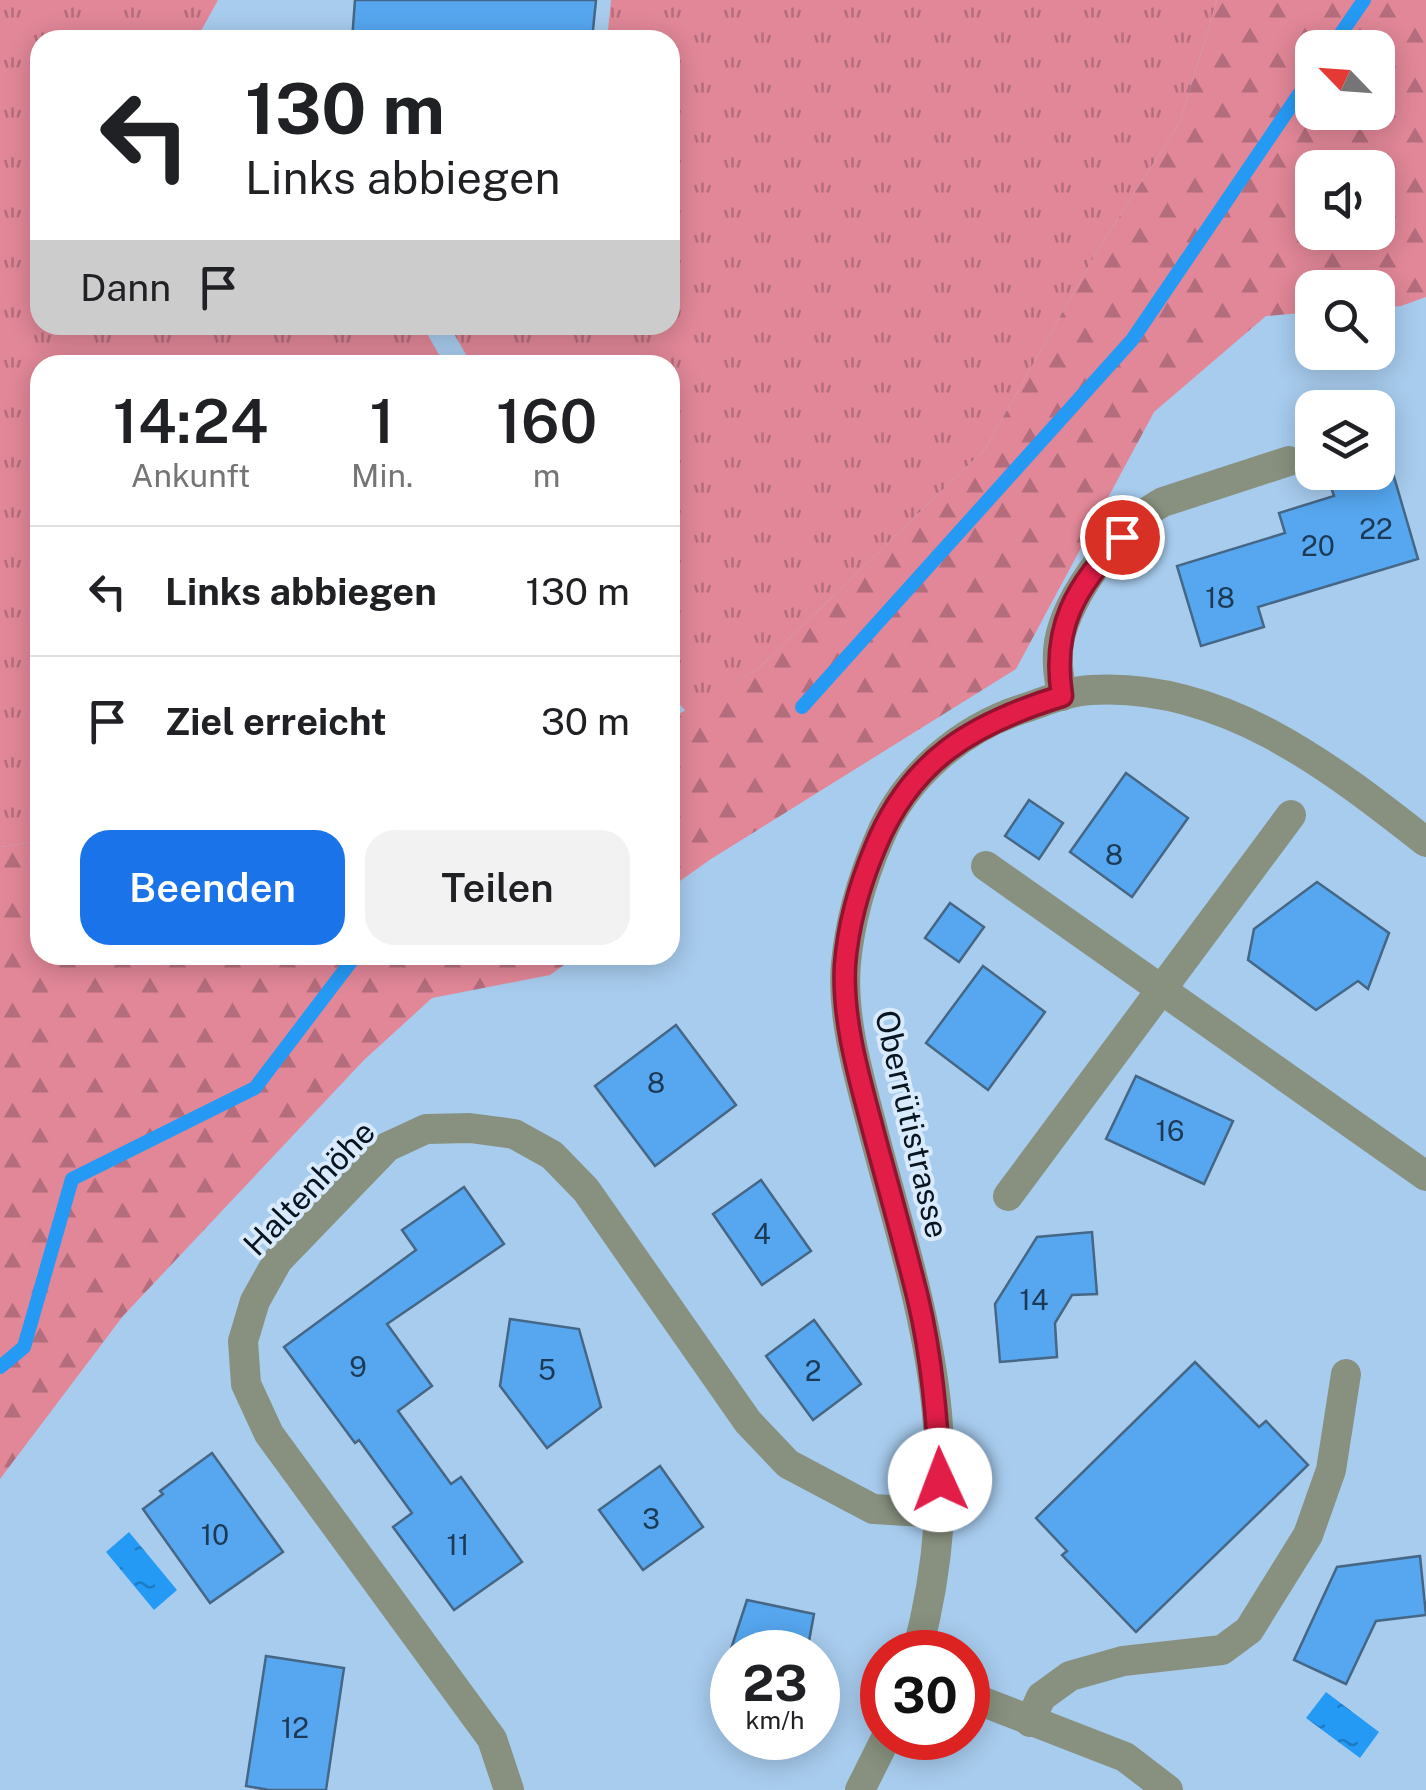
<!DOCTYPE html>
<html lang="de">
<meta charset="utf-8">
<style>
:root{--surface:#fff;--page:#f2f2f2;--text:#202124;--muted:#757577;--line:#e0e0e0;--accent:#1a73e8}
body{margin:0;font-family:"Public Sans",sans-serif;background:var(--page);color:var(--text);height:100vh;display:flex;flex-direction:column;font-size:38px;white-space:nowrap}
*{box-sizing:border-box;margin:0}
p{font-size:32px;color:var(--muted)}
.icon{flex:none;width:55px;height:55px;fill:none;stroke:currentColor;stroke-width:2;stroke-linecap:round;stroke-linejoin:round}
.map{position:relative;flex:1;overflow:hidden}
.panel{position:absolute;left:30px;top:355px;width:650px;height:610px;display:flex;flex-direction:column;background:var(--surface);border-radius:30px;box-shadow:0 5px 25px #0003}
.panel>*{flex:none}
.top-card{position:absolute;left:30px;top:30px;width:650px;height:305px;border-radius:30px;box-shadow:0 5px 25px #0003;background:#fff;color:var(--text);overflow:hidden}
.needle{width:65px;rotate:295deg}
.controls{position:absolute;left:1295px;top:30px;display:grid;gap:20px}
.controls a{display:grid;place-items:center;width:100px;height:100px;border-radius:20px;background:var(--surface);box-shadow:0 5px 25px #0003;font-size:50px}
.speed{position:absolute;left:710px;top:1630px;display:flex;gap:20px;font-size:50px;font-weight:700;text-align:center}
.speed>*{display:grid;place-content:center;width:130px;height:130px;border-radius:50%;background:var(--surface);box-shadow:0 5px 25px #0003;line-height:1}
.speed small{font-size:25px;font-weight:400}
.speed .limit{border:15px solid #d22;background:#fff;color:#111}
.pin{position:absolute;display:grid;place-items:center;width:85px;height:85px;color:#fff;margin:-42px;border:5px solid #fff;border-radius:50%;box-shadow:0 2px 10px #0007}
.me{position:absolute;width:110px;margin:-55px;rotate:358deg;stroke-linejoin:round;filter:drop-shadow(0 0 8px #0008)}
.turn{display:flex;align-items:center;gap:35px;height:210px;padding:0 50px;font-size:45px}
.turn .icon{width:130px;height:130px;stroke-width:2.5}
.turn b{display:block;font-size:70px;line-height:85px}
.then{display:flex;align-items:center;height:95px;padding:0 50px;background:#0003;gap:20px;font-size:38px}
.eta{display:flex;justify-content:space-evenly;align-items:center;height:170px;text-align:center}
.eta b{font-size:60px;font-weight:600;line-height:70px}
.cta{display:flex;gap:20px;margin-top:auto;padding:20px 50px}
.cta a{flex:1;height:115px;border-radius:30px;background:var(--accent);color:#fff;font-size:40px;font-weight:600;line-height:115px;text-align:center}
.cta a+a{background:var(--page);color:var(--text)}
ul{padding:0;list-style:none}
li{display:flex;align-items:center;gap:30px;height:130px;padding:0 50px;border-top:2px solid var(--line)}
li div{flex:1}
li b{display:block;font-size:38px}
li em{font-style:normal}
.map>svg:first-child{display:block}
</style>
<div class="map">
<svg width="1426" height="1790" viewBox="0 0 1426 1790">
<defs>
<pattern id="grass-tufts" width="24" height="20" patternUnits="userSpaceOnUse" patternTransform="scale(2.5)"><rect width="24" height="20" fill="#e18798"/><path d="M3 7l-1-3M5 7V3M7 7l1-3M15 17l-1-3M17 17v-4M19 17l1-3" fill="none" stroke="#b46d7c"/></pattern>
<pattern id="forest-firs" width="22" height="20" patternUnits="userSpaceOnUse" patternTransform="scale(2.5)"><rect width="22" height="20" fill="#e18798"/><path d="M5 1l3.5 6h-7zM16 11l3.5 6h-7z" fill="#b46d7c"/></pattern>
<pattern id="water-ripples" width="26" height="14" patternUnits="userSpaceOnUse" patternTransform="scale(2.5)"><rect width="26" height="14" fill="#259af5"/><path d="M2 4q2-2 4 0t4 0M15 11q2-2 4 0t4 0" fill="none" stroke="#1e7cc6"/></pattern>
</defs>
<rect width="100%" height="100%" fill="#a8ccee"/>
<g fill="url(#grass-tufts)">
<polygon points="0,0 218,0 196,40 40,40 40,325 422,325 445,365 40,365 40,841 0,847"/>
<polygon points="611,0 1217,0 1180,122 1096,253 985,449 758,669 686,711 670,695 670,365 472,365 449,325 670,325 670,40 607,40"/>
</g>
<g fill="url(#forest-firs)" fill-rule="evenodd">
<path d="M1217,0H1426V297L1401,306L1378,308V288H1312V312L1266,316L1154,412L1016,669L711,859L670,888V719L758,669L985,449L1096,253L1180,122ZM1312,48H1378V112H1312ZM1312,168H1378V232H1312Z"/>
<polygon points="40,841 40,955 578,955 550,975 432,998 364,1060 123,1316 0,1479 0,847"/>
</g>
<g fill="url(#water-ripples)">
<polygon points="129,1532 177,1590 154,1610 106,1552"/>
<polygon points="1326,1692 1379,1732 1360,1758 1306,1718"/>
</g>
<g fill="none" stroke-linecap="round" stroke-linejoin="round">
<g stroke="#259af5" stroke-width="14">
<polyline points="1331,48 1364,0"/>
<polyline points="802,707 1132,340 1312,75"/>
<polyline points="0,1367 24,1347 72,1179 255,1088 356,955"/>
</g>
</g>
<g fill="#56a7f0" stroke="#466685" stroke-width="2.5">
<polygon points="355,0 596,0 592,40 352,40"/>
<polygon points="1392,470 1418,559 1258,607 1264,627 1201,646 1177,566 1285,533 1279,513 1334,496 1331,487"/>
<polygon points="1126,773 1188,818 1132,897 1070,852"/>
<polygon points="1029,800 1063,823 1039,859 1005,836"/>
<polygon points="1317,882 1389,933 1368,989 1358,981 1316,1010 1248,960 1254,929"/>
<polygon points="950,903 984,927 959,962 925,938"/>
<polygon points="983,966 1045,1012 988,1090 926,1043"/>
<polygon points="676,1025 736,1105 655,1166 595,1086"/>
<polygon points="1136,1076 1233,1121 1204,1184 1106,1139"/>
<polygon points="761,1180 811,1251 762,1285 713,1214"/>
<polygon points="464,1187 504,1244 387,1324 432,1386 398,1411 451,1484 461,1477 522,1562 454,1610 393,1527 412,1513 359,1440 355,1443 284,1347 416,1250 402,1230"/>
<polygon points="1092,1232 1097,1294 1072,1295 1055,1323 1057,1357 1000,1362 995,1304 1037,1237"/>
<polygon points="510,1319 579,1329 601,1407 547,1448 500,1386"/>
<polygon points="814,1320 861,1384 813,1420 766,1356"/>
<polygon points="1195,1362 1259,1427 1266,1421 1308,1465 1136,1632 1062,1555 1067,1551 1036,1518"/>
<polygon points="212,1453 283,1552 210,1603 143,1509 163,1494 160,1491"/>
<polygon points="660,1466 703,1527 643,1570 599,1510"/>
<polygon points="1420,1556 1426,1615 1376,1621 1346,1684 1294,1660 1337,1567"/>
<polygon points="747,1600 814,1614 807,1652 730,1652"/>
<polygon points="266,1656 344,1668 326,1790 269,1790 246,1786"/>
</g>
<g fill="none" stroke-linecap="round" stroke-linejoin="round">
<g stroke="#88917f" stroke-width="30">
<path d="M1062,696C1059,678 1056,661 1059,642C1067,595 1121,524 1163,502L1289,461"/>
<polyline points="986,866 1426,1176"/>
<polyline points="1008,1196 1291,815"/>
<path d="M917,1652C938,1574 945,1495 937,1413C928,1318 898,1226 874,1134C860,1080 841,1019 846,963C850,920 862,879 879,839C904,777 961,728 1025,708C1046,701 1069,691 1091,690C1222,682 1329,766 1426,842"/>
<polyline points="968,1696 1125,1757 1168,1790"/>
<polyline points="1030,1722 1041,1697 1070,1676 1123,1661 1222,1650 1249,1630 1308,1535 1331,1470 1346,1374"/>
<polyline points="509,1790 492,1739 269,1434 246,1384 243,1341 255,1301 278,1260 387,1147 426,1129 470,1128 514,1134 552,1155 586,1190 748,1422 788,1464 873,1509 941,1513"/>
<polyline points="860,1790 886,1738"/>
</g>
</g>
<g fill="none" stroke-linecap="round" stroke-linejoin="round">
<defs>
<path id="route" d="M940,1480C937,1419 932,1358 918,1299C904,1242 888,1186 873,1130C859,1077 842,1020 845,965C848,925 860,884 875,848C911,759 974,723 1062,696C1051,625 1076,588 1122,537"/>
</defs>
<use href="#route" stroke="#92132f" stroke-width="25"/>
<use href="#route" stroke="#e11d48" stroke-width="18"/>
</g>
<g text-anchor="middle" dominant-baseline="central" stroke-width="8" stroke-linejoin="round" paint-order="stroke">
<g font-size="28" fill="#1c3a55">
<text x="1376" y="528">22</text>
<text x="1318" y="545">20</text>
<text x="1220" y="597">18</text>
<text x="1114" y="854">8</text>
<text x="656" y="1082">8</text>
<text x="1170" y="1130">16</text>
<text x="762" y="1233">4</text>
<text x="1034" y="1299">14</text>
<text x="358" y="1366">9</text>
<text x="547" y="1369">5</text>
<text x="813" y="1370">2</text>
<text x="651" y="1518">3</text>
<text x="215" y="1534">10</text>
<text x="458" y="1544">11</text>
<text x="295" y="1727">12</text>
</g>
<g font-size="32" fill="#081521" stroke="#d8eafc">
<text transform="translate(912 1124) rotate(77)">Oberrütistrasse</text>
<text transform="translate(309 1188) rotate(-46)">Haltenhöhe</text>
</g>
</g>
</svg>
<div class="controls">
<a><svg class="needle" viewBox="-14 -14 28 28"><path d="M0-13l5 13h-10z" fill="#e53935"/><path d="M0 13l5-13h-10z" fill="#757577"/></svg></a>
<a><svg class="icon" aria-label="sound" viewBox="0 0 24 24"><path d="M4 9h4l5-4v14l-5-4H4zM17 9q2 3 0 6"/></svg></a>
<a><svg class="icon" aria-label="search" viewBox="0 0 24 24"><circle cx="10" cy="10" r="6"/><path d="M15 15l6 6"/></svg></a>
<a><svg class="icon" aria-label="layers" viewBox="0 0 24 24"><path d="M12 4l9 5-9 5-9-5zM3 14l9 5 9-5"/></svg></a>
</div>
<div class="speed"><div>23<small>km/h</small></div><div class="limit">30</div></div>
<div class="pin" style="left:1122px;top:537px;background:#d93025"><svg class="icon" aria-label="arrive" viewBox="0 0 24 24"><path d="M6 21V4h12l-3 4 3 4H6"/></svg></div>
<svg class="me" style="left:940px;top:1480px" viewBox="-20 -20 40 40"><circle r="19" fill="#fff"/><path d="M0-13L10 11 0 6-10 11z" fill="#e11d48"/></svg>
<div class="top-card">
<div class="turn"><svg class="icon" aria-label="left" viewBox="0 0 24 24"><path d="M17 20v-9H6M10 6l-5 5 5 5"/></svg><div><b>130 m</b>Links abbiegen</div></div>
<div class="then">Dann<svg class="icon" aria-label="arrive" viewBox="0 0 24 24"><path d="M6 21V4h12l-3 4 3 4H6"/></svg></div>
</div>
<section class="panel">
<div class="eta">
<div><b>14:24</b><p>Ankunft</p></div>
<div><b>1</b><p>Min.</p></div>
<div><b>160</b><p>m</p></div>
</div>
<ul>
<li><svg class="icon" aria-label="left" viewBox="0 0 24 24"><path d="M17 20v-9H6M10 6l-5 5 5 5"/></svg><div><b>Links abbiegen</b></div><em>130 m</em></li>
<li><svg class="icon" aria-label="arrive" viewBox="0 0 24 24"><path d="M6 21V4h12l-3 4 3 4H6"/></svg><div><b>Ziel erreicht</b></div><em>30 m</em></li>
</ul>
<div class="cta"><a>Beenden</a><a>Teilen</a></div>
</section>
</div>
